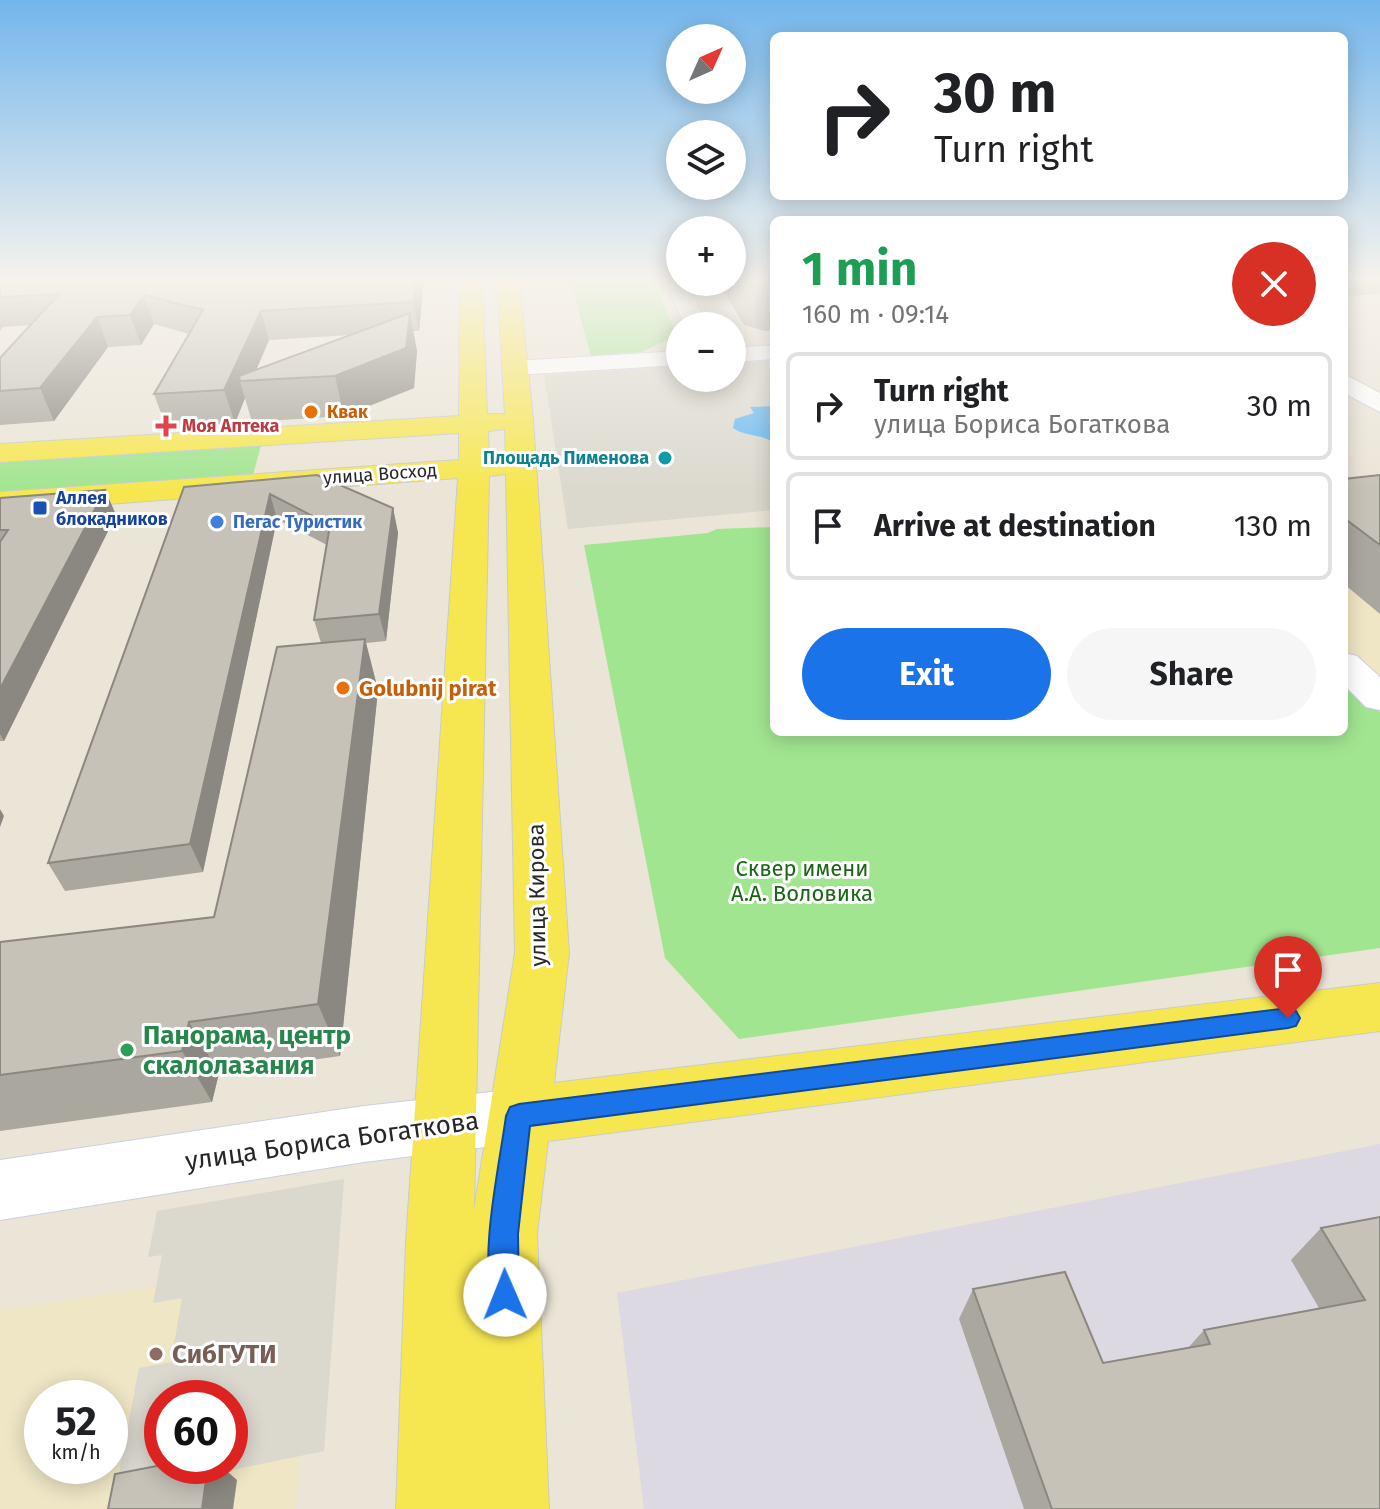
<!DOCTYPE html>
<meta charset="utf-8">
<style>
:root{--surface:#fff;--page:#f6f6f6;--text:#202124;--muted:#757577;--line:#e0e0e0;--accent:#1a73e8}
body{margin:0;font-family:"Fira Sans",sans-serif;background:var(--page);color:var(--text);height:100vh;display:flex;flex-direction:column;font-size:30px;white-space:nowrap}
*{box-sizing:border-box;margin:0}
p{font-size:26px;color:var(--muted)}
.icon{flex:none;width:44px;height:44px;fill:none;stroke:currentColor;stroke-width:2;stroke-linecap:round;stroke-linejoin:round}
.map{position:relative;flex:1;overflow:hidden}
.sheet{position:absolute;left:770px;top:216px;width:578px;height:520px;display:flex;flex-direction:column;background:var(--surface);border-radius:12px;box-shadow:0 4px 20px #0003}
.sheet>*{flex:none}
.guide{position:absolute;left:770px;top:32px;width:578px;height:168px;border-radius:12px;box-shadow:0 4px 20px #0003;background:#fff;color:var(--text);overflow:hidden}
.needle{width:52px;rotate:45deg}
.fabs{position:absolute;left:666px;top:24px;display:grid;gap:16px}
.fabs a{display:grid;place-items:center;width:80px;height:80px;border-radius:50%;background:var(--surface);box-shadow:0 4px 20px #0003;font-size:40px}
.speed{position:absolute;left:24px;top:1380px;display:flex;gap:16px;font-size:40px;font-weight:700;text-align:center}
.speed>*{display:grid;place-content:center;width:104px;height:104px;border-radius:50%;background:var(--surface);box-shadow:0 4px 20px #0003;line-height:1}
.speed small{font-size:20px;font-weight:400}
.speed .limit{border:12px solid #d22;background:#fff;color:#111}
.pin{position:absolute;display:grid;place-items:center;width:68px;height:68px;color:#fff;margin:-82px -34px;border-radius:50% 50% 50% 0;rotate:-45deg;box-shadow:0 0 8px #0007}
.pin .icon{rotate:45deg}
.me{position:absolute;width:88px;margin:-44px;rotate:359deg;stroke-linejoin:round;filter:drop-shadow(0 0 6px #0008)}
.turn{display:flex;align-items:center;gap:28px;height:168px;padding:0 32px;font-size:36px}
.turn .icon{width:104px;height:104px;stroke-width:2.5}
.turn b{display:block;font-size:56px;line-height:68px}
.round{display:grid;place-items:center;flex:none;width:84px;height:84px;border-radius:42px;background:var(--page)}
.head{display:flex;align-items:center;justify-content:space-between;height:136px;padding:0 32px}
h1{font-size:48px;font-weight:700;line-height:60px;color:#1e9e55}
.action{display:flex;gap:16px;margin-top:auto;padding:16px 32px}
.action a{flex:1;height:92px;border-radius:48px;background:var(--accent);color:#fff;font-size:32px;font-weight:700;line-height:92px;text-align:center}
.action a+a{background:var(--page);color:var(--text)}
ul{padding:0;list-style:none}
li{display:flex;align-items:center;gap:24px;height:108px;margin:0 16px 12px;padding:0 16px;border:4px solid var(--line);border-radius:12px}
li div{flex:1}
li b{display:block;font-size:30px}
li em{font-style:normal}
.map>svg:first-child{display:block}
</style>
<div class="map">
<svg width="1380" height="1509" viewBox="0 0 1380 1509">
<rect width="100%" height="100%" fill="#ebe5d7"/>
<polygon fill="#ddd9e2" points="1380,1144 1380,1509 644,1509 617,1293"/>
<g fill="#eee6c5" fill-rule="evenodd">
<polygon points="1380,498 1380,679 1344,647 1344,501"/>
<path d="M322,1262L295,1509H0V1310ZM42,1398H110V1466H42ZM162,1398H230V1466H162Z"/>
</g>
<g fill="#a2e590">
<polygon points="570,279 652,279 677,335 642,352 591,356"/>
<polygon points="262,442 253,475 0,495 0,462"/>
<polygon points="774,527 774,732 1344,732 1344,678 1380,712 1380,948 739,1039 665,958 584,545 708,533 717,529"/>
</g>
<g fill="#dbd8ce" fill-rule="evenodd">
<polygon points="774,360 774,406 751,407 754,412 739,432 768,437 774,443 774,510 568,529 544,375 680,366 680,378 732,378 732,363"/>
<path d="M344,1179L324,1451L115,1494L139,1368L171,1362L182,1298L153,1303L162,1255L148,1257L157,1211ZM162,1398H230V1466H162Z"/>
</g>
<path fill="#64b9f3" d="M774,406V443C763,434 746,437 733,428L735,419L754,413L750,407Z"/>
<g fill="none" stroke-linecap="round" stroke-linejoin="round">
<defs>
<g id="minor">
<polygon points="664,279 686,282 707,326 685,326"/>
<polygon points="774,345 774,359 732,362 732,348"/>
<polygon points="680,351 680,365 515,375 506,373 503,368 506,363 515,361"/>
<polygon points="1344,374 1380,393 1380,412 1344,393"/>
<polygon points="1344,653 1357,656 1380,677 1380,710 1366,707 1344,685"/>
<polygon points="519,1089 540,1097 548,1116 540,1135 519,1143 364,1162 0,1220 0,1160 364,1106"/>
</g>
<path id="major" d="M460,279H482L487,414H505L497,279H519L533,420L569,953L554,1083L1380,983V1031L548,1141L537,1234L549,1509H396L406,1242L458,478L0,512V492L459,460V433L0,462V444L459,416ZM505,429L506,458H489L488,431ZM506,474L515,953L474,1210L489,476Z"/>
</defs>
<use href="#minor" stroke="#cdcee2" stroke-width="2"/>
<use href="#major" stroke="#cbcbcb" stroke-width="2"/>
<use href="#minor" fill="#fff" fill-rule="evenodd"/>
<use href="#major" fill="#f6e751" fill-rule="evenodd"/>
</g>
<g fill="#aaa79e" fill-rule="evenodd">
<path d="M0,279H424L419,331H413L417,351L414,388L344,416L252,422L245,398L235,423L166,427L154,394L189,334L154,324L141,345L108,347L54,421L0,425V358L30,325L3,327L0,331ZM350,335L256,370L269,340Z"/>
<polygon points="732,279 774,279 774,330 765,331 744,325 718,282 732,282"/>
<polygon points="1344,279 1380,279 1380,294 1345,296"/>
<polygon points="317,475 393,508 398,533 386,641 366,643 378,690 340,1056 219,1073 212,1102 0,1131 0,942 214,917 321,643 314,620 327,545 277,519 203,872 65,891 48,863 184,487"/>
<polygon points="1380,475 1380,614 1344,584 1344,479"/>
<polygon points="105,490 116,515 4,741 0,741 0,498"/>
<polygon points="1380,1217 1380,1509 1024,1509 959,1319 973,1289 1103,1363 1188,1348 1204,1330 1319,1308 1291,1260 1321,1228"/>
</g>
<g fill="#8b8881">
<polygon points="416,279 424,279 419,331 413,302"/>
<polygon points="144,295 154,324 141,345 130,315"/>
<polygon points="261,311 269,340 252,380 240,381 245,398 235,423 224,390"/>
<polygon points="410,313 417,351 414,388 344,416 335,376"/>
<polygon points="97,317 108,347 54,421 40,388"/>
<polygon points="105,490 116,515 4,741 0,734 0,689"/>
<polygon points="270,494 277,519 203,872 190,844"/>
<polygon points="393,508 398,533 386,641 379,614"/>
<polygon points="365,639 378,690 340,1056 318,1004"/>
<polygon points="0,809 4,816 0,827"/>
<polygon points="189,1022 219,1073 212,1102 182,1051"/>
<polygon points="208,1466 221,1466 237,1480 233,1509 202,1509"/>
</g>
<g fill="#c6c2b8" stroke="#8b8881" stroke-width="2">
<polygon points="0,279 416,279 413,302 261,311 224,390 154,394 203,310 144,295 130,315 97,317 40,388 0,391 0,358 59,294 0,297"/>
<polygon points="742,279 774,279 774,289 767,289 745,284"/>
<polygon points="1344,279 1380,279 1380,281 1350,282"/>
<polygon points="410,313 406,348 335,376 240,381 239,376"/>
<polygon points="317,475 393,508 379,614 314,620 330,525 270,494 190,844 48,863 184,487"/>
<polygon points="1380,475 1380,545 1344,518 1344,479"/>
<polygon points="105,490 0,689 0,542 8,530 0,530 0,498"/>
<polygon points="365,639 318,1004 189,1022 182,1051 0,1075 0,942 214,917 277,647"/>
<polygon points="1380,1217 1380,1509 1052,1509 973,1289 1065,1272 1103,1363 1210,1344 1204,1330 1365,1300 1321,1228"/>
<polygon points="162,1465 208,1466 202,1509 108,1509 115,1474"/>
</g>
<linearGradient id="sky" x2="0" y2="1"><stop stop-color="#73b6ec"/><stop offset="0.57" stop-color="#f6f3ed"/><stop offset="1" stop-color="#f6f3ed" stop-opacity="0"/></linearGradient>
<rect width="1380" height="490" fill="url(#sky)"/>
<path fill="#1a73e8" stroke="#114b97" stroke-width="2" d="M1288,1008L1296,1011L1300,1018L1296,1026L1288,1028L530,1126L518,1234L519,1295L515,1305L505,1309L495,1305C477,1263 500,1163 506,1116L510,1107L519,1104Z"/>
<g fill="#e8710a" stroke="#fff" stroke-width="3">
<circle cx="311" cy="412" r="8"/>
<circle cx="343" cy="688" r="8"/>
</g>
<path fill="#e0444e" stroke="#fff" stroke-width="3" d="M162 414h8v8h8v8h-8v8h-8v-8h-8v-8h8z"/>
<circle fill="#0f9aa8" stroke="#fff" stroke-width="3" cx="665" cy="458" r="8"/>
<rect fill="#1a4fb4" stroke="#fff" stroke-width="3" x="32" y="500" width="16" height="16" rx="4"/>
<circle fill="#3f7fe0" stroke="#fff" stroke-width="3" cx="217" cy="522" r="8"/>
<circle fill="#2e9e5b" stroke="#fff" stroke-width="3" cx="127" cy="1050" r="8"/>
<circle fill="#8d6e63" stroke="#fff" stroke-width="3" cx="156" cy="1354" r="8"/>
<g text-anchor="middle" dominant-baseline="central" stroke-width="6" stroke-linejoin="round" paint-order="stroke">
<g font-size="18" font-weight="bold" fill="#c56008" stroke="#fff" text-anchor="start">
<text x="327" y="412">Квак</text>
</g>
<g font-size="18" font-weight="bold" fill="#be3a42" stroke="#fff" text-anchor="start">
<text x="182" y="426">Моя Аптека</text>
</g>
<g font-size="18" font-weight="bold" fill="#0d838f" stroke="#fff" text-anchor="end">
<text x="649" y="458">Площадь Пименова</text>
</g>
<g font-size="18" fill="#272727" stroke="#fff">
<text transform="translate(380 474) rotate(-4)">улица Восход</text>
</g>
<g font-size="18" font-weight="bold" fill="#164399" stroke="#fff" text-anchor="start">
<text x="56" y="498">Аллея<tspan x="56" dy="21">блокадников</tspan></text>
</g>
<g font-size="18" font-weight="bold" fill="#366cbe" stroke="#fff" text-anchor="start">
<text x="233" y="522">Пегас Туристик</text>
</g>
<g font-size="22" font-weight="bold" fill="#c56008" stroke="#fff" text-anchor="start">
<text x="359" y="688">Golubnij pirat</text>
</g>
<g font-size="22" fill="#1b6616" stroke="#fff">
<text x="802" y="868">Cквер имени<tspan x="802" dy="25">А.А. Воловика</tspan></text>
</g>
<g font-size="22" fill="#272727" stroke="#fff">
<text transform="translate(537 895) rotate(-91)">улица Кирова</text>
</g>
<g font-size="26" font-weight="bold" fill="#27864d" stroke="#fff" text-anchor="start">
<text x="143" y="1035">Панорама, центр<tspan x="143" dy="30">скалолазания</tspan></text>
</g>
<g font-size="26" fill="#272727" stroke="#fff">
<text transform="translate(332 1141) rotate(-8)">улица Бориса Богаткова</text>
</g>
<g font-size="26" font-weight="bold" fill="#785e54" stroke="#fff" text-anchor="start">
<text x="172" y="1354">СибГУТИ</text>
</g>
</g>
</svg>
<div class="fabs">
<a><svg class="needle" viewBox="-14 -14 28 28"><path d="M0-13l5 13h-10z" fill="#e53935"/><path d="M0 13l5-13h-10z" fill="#757577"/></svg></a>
<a><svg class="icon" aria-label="layers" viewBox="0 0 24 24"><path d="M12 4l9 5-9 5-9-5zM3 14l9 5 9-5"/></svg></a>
<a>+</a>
<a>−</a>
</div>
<div class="speed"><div>52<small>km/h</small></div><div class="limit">60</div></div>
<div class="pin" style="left:1288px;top:1018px;background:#d93025"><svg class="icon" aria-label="arrive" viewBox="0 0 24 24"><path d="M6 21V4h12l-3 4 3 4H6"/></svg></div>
<svg class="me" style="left:505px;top:1295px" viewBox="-20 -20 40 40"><circle r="19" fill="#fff"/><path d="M0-13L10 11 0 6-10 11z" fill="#1a73e8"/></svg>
<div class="guide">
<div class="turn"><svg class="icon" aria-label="right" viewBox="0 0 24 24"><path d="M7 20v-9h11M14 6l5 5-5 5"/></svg><div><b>30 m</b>Turn right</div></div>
</div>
<section class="sheet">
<div class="head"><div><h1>1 min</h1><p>160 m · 09:14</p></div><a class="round" style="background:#d93025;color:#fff"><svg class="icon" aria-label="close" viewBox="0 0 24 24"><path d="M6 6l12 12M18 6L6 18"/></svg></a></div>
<ul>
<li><svg class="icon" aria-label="right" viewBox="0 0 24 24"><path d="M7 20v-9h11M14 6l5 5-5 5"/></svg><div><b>Turn right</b><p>улица Бориса Богаткова</p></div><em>30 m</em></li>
<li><svg class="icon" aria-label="arrive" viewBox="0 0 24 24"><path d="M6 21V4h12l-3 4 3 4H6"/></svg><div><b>Arrive at destination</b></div><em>130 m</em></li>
</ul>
<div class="action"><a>Exit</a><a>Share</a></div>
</section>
</div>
